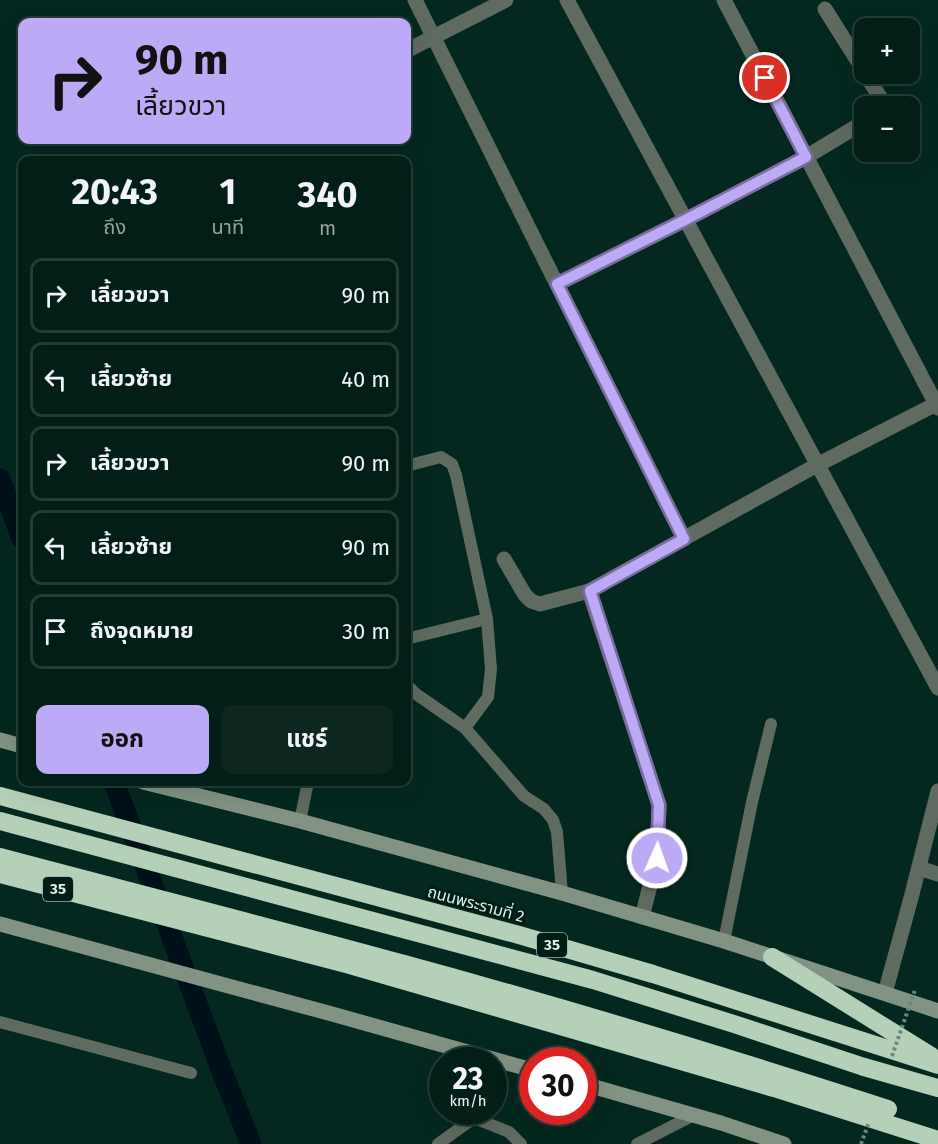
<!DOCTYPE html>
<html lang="th">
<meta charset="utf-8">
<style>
:root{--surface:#031e17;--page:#0d2720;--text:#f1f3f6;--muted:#97a2a1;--line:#243c36;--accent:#bcaaf6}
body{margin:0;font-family:"Fira Sans","Noto Sans Thai",sans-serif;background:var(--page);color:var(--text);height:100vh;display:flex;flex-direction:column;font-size:22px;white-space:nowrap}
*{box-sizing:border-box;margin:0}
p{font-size:20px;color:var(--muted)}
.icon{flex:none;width:33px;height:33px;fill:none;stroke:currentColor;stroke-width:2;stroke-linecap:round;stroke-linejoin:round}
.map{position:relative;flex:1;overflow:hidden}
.side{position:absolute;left:18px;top:156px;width:393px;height:630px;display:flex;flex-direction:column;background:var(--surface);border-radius:12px;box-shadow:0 6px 24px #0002,0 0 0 2px var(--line)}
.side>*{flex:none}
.guide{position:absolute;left:18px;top:18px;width:393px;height:126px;border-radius:12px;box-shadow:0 6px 24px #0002,0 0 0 2px var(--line);background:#bcaaf6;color:#111;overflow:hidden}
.fabs{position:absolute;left:854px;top:18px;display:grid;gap:12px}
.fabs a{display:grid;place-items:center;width:66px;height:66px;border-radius:12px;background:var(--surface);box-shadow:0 6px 24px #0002,0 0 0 2px var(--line);font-size:30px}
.speed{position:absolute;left:429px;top:1047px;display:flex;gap:12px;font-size:30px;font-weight:700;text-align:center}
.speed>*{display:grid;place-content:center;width:78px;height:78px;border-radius:50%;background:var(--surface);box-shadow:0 6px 24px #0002,0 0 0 2px var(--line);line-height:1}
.speed small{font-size:15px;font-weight:400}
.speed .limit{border:9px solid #d22;background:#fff;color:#111}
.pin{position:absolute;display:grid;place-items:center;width:51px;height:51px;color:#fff;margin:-26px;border:3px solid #fff;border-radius:50%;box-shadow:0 2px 6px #0007}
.me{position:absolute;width:66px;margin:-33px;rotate:2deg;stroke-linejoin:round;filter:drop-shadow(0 0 4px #0008)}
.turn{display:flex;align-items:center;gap:21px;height:126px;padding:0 18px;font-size:27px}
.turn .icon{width:78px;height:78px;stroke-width:2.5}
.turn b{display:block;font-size:42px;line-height:51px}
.eta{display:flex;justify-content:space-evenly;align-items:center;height:102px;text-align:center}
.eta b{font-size:36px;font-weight:700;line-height:42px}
.action{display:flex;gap:12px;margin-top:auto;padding:12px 18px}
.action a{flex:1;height:69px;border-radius:12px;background:var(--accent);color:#111;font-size:24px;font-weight:700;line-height:69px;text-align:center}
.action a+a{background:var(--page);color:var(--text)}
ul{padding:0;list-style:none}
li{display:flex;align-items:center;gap:18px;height:75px;margin:0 12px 9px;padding:0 6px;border:3px solid var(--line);border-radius:12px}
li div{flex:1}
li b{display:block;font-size:22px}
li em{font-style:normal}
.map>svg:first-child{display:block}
</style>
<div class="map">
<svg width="938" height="1144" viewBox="0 0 938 1144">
<rect width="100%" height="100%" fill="#04281f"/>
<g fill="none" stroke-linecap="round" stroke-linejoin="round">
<g stroke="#001018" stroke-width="21">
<polyline points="0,479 22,539"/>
<polyline points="114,782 223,1074 251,1144"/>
</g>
<g stroke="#5f6a60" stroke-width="12">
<polyline points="406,466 441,457 452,464 456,475 487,619 491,669 488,697 465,728"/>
<polyline points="406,639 487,619"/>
<polyline points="406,684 416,694 465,728 524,796 544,809 553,820 557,832 562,893"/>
<polyline points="300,821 308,782"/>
<polyline points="724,941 752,802 771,724"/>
<polyline points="0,1022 191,1073"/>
<polyline points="474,1118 509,1132 521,1144"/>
<polyline points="438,1144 474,1118 475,1112"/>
<polyline points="637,1144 694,1115"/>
</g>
<g stroke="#5f6a60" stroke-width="15">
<polyline points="415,0 684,539"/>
<polyline points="567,0 938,688"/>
<polyline points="724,0 938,408"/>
<polyline points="825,9 864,71"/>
<polyline points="406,51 506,0"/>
<polyline points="865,74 886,106"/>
<polyline points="909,143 913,149"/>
<polyline points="557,284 685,220 806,157 864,122"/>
<polyline points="504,559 525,595 531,601 540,604 589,591 817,465 938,403"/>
<polyline points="589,591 659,805 657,858 642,917"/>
<polyline points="919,868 938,874"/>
<polyline points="885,993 911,898 938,791"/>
</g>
<g stroke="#829384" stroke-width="15">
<polyline points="0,740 22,746"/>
<polyline points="143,782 300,821 562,893 724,941 938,1011"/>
<polyline points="0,924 332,1014 532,1070"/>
<polyline points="584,1084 721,1123 784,1144"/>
</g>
<g stroke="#b5d0b8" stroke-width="18">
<polyline points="0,796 519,935 653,974 938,1065"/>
<polyline points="0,821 593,980 734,1024 864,1067"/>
<polyline points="0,874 350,965 774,1088 938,1140"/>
<polyline points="772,957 931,1056"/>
</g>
<g stroke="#6a867e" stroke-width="4" stroke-dasharray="3 3" stroke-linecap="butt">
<polyline points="892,1056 915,990"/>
<polyline points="861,1144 869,1122"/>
</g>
<g stroke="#b5d0b8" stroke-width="18">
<path d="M0,857C135,893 270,927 404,964C566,1008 728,1057 888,1109"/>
<polyline points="864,1067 938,1088"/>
</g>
</g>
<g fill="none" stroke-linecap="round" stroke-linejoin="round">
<defs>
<polyline id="route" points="657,858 659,805 590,591 684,539 557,284 685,220 806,157 765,78"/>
</defs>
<use href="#route" stroke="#7a6ea0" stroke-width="15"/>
<use href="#route" stroke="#bcaaf6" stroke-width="10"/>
</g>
<g text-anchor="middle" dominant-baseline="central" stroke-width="6" stroke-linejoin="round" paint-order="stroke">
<g fill="#001e16" stroke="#9ab0a9" stroke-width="1.5">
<rect x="43" y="877" width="30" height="24" rx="4.5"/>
<rect x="537" y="933" width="30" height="24" rx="4.5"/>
</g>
<g font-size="15" font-weight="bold" fill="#dcefe8">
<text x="58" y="889">35</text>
<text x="552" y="945">35</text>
</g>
<g font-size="16" fill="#dcefe8" stroke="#001e16">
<text transform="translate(476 904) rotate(15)">ถนนพระรามที่ 2</text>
</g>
</g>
</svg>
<div class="fabs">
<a>+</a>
<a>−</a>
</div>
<div class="speed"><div>23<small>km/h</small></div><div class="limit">30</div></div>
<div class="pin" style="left:765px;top:78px;background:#d93025"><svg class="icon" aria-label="arrive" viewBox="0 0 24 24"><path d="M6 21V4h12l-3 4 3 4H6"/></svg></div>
<svg class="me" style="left:657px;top:858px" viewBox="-20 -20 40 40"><circle r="17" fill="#bcaaf6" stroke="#fff" stroke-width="3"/><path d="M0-11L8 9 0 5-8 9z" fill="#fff"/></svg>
<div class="guide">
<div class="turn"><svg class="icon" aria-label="right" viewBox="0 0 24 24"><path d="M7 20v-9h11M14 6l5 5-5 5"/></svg><div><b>90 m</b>เลี้ยวขวา</div></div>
</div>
<section class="side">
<div class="eta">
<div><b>20:43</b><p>ถึง</p></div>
<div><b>1</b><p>นาที</p></div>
<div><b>340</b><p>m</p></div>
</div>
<ul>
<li><svg class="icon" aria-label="right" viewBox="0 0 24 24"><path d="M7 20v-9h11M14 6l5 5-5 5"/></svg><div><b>เลี้ยวขวา</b></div><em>90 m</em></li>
<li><svg class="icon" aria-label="left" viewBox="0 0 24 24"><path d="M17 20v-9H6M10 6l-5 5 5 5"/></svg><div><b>เลี้ยวซ้าย</b></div><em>40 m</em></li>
<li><svg class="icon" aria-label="right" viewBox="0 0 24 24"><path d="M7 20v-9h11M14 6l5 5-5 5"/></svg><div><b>เลี้ยวขวา</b></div><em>90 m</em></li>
<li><svg class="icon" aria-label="left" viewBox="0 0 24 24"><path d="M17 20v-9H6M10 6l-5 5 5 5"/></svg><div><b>เลี้ยวซ้าย</b></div><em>90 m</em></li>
<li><svg class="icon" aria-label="arrive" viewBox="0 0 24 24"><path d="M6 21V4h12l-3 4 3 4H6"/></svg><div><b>ถึงจุดหมาย</b></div><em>30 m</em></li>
</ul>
<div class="action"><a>ออก</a><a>แชร์</a></div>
</section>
</div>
